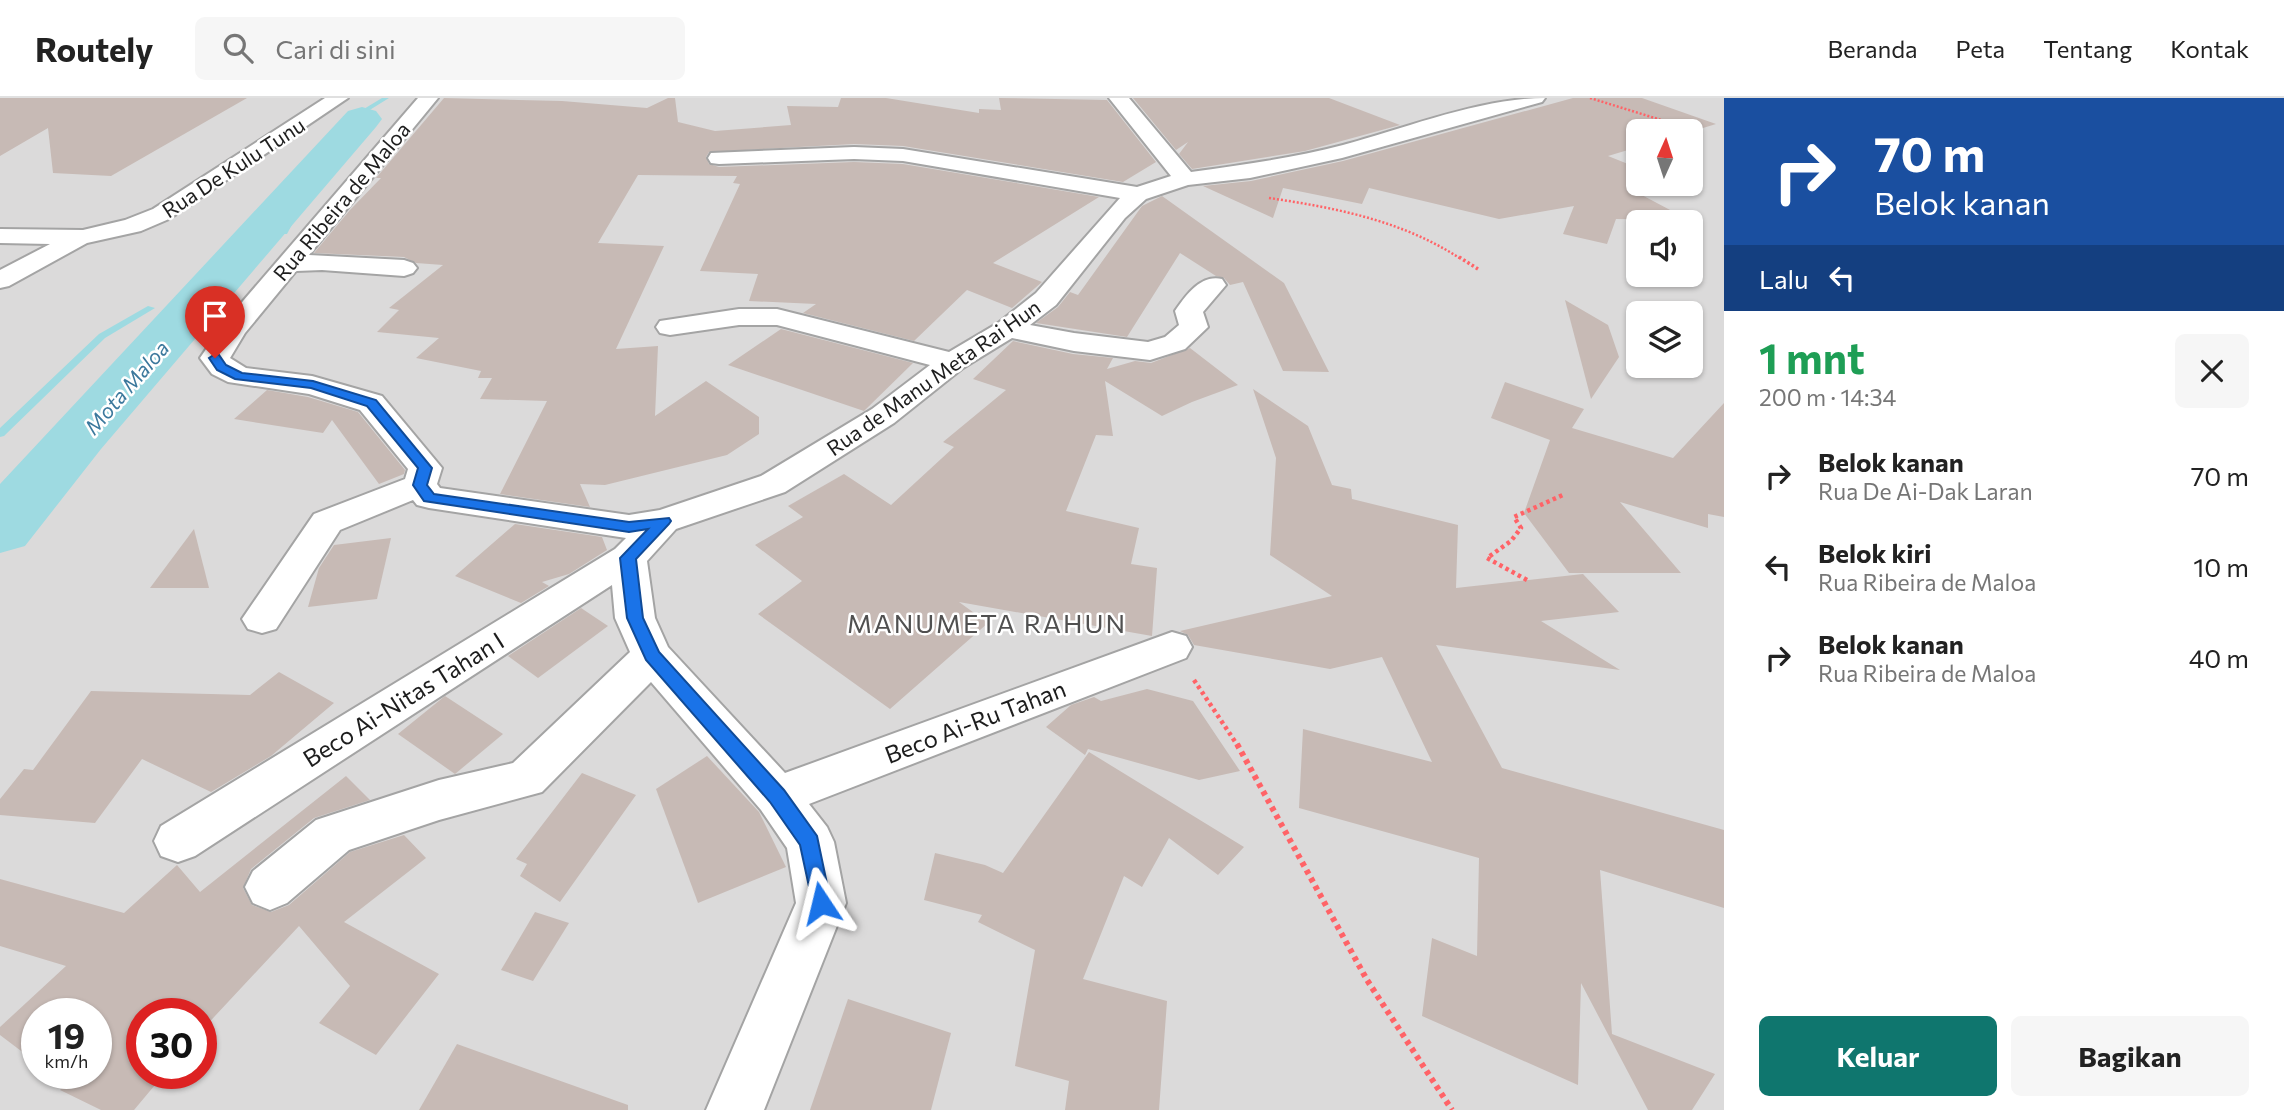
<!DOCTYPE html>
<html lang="id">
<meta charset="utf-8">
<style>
:root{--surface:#fff;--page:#f6f6f6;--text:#222;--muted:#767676;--line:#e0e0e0;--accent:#0f766e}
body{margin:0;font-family:Commissioner,sans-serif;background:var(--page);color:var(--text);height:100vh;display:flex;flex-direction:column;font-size:26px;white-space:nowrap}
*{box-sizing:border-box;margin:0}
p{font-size:23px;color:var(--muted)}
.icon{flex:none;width:38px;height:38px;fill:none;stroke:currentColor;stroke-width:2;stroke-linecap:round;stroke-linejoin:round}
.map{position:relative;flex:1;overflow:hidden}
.details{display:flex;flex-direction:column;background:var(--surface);width:560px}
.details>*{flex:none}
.guide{background:#1a4fa0;color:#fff;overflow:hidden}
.needle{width:46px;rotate:3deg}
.tools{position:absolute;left:1626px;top:21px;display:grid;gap:14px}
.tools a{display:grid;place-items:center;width:77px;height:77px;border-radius:10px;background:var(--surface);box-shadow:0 2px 5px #0004;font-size:35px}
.speed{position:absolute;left:21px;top:900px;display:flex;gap:14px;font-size:35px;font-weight:700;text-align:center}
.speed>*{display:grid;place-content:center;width:91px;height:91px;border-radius:50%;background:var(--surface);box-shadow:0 2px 5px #0004;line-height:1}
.speed small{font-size:18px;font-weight:400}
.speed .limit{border:10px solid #d22;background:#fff;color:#111}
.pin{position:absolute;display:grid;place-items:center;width:60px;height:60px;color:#fff;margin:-72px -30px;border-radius:50% 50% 50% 0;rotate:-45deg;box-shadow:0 0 7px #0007}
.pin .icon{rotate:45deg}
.me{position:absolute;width:77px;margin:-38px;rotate:350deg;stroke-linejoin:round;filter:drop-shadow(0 0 5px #0008)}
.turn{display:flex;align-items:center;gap:24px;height:147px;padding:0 35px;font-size:32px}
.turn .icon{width:91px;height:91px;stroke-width:2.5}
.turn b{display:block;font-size:49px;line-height:60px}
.then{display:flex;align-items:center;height:66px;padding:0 35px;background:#0003;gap:14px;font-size:26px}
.round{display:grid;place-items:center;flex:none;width:74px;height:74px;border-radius:10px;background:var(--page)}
.overview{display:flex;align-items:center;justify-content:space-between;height:119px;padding:0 35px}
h1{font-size:42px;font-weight:700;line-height:52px;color:#1e9e55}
.cta{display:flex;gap:14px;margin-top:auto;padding:14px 35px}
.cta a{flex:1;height:80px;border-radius:10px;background:var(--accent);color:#fff;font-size:28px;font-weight:700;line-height:80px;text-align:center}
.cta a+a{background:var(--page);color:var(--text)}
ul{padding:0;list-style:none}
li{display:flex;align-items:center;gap:21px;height:91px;padding:0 35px}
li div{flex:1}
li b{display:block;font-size:26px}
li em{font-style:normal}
header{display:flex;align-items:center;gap:42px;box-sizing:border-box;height:98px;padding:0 35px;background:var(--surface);border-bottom:2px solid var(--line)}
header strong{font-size:33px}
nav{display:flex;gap:38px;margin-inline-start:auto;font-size:24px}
.search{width:490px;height:63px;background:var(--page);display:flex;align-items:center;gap:18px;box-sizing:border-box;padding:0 24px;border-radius:10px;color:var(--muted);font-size:26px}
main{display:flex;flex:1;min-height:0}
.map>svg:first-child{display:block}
</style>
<header>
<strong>Routely</strong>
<div class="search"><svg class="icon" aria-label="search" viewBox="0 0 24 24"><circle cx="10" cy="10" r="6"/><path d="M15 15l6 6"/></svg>Cari di sini</div>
<nav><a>Beranda</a><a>Peta</a><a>Tentang</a><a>Kontak</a></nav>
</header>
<main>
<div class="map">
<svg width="1724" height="1012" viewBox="0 0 1724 1012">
<rect width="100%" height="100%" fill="#efe9e2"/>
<path fill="#dbdada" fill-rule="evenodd" d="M0,0H1724V1012H0ZM1638,33H1690V86H1638ZM1638,124H1690V177H1638ZM1638,215H1690V268H1638ZM37,915H96V975H37ZM142,915H201V975H142Z"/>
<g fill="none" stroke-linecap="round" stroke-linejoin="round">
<g fill="#9edae1" fill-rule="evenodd">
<polygon points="382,0 389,0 339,31 331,44 327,44 334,29"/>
<polygon points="289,117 296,119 287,136 281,136 280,134"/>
<polygon points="148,208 155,210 105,240 4,338 0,339 0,330 99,236"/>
</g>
<polygon fill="#9edae1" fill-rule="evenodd" points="362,9 376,13 382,21 376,29 101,351 25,448 0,455 0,386 348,13"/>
</g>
<g fill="#c7bab5">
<polygon points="0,0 247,0 111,78 53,75 48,30 0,58"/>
<polygon points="444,0 562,3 647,10 668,0 675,0 678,24 715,33 791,27 787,8 838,9 841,0 886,0 979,15 979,11 1001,12 999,0 1107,2 1156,64 1123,84 903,48 854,46 709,54 706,59 709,66 719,69 854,64 903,66 1099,99 993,165 1042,184 1012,210 967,192 914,243 803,215 816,206 749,203 758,176 700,173 740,86 733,85 737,78 638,77 598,145 664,148 616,251 658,248 655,318 706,283 759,319 759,336 727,357 605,387 580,386 590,409 500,396 547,303 480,301 492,280 478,280 481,273 416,260 439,240 377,234 399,212 389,210 443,167 416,165 404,159 314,155 350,112 381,80 376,80"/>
<polygon points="1133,0 1329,0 1400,27 1305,53 1192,71 1179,56 1188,44 1176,52"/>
<polygon points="1573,0 1642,0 1716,26 1690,34 1638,33 1638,49 1608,58 1638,70 1638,95 1689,122 1616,121 1607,146 1563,136 1574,108 1499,121 1369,90 1362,106 1283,90 1273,120 1203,88 1251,83 1343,63"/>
<polygon points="1162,98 1284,185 1329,274 1283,273 1243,184 1230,187 1224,180 1216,178 1180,155 1127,239 1036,225 1058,209 1070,194 1078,197 1142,108"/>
<polygon points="1565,202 1608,227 1619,259 1591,301"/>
<polygon points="781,231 913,265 864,313 728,267"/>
<polygon points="1013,243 1073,256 1113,260 1107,271 1135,263 1151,265 1190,250 1238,287 1192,304 1162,318 1105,283 1113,338 1096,337 1066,413 1139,430 1131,466 1157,470 1152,538 959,504 988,525 890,611 758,516 802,483 755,447 803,419 788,408 844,376 891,407 954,349 943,344 1006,292 973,281"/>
<polygon points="1505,284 1584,311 1572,330 1673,360 1724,305 1724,419 1708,416 1708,430 1620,404 1681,475 1569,475 1524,415 1550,342 1491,320"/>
<polygon points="1253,291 1308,328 1332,387 1351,391 1352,401 1458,427 1456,490 1583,476 1619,514 1541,523 1620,572 1436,547 1502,670 1724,732 1724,810 1600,772 1612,936 1715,976 1692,1012 1648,1012 1581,885 1578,987 1422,918 1432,840 1477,858 1479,760 1299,710 1303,631 1432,664 1382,559 1330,571 1194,547 1188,537 1180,533 1332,498 1270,457 1276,360"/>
<polygon points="267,292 308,299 358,314 405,372 404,376 379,386 332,322 323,335 234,321"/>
<polygon points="515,426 602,439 607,452 569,476 542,484 549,488 521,505 455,478"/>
<polygon points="194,431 209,490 150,490"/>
<polygon points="391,440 377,501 308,509 319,470 334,447"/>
<polygon points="581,510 608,528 538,580 508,558"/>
<polygon points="279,574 334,605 271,658 211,694 142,661 95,725 0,717 0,701 24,671 33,672 91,593 250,597"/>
<polygon points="1147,591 1193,603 1240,673 1199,682 1088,651 1085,657 1046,629 1071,607 1094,599 1101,603"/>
<polygon points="445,598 503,636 455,676 398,636"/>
<polygon points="1089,654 1244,749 1218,777 1169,740 1142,789 1124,778 1083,881 1167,903 1159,1012 1065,1012 1069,983 1015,968 1035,852 978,824 982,817 924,802 935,755 985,767 1003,775"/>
<polygon points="707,658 759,714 786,769 698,805 656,691"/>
<polygon points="582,675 636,697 560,804 520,778 527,766 516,761"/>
<polygon points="346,678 370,702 314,720 251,771 243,790 252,807 271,814 289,807 350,754 404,737 426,760 344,824 439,876 376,957 319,925 350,888 299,828 201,933 201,915 142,915 142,975 165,975 134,1012 101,1012 60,992 65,986 50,975 96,975 96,915 37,915 37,965 0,937 0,929 66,868 0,848 0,781 124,815 177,767 200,794"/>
<polygon points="535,814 569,825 533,883 501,872"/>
<polygon points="848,901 951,935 931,1012 810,1012"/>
<polygon points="457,946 628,1007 628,1012 419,1012"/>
</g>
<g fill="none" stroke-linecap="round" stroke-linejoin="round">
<defs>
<g id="minor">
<polygon points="325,0 348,0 169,121 141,133 87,145 9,188 0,190 0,172 50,146 0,145 0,131 83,132 125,122 153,111"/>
<path d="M418,0H438L309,157L404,162L413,165L417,170L413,175L404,178L322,172L296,173L245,235L230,260L246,270L312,278L382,298L442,370L437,386L440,390L629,417L660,412L761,378L872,311L930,267L777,227H739L670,237L660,235L656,229L660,223L739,211H777L949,254L998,225L1036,195L1120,100L903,63L854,61L719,66L711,65L708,60L711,55L854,49L903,51L1137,89L1171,78L1109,0H1129L1191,74C1242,67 1293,60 1343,47C1406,30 1481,0 1545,0L1542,4L1342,60L1250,80L1188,87L1146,101L1125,120L1056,207L1030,227L1074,235L1148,244L1165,239L1179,227L1175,213C1186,197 1201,176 1222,181L1226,187L1203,214L1208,229L1185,251L1150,262L1074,253L1012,240L963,270L894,325L785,394L676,431L647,463L655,520L668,549L785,675L1172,534L1186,538L1192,549L1186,560L809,706L827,729L834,744L846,805L764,1012H706L796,805L787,750L761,712L651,584L542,694L439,722L349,752L287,805L270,812L253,805L245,789L253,773L316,722L439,682L513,665L630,554L615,520L612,487L195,758L178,764L161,758L154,743L161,728L615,451L626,440L429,410L417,407L413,402L340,432L276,531L262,535L248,531L242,521L314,416L405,381L408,371L360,312L309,296L228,284L212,276L200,260L224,225Z"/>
</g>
</defs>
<use href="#minor" stroke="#a4a4a4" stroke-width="4"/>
<g stroke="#ff6367" stroke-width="2.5" stroke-dasharray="2 2" stroke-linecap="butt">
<polyline points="1590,0 1671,25"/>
<path d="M1269,100C1337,110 1403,123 1461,161"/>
</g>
<polyline stroke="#ff6367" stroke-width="3.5" stroke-dasharray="2.5 2.5" stroke-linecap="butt" points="1459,159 1478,171"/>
<g stroke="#ff6367" stroke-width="4.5" stroke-dasharray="3.5 3.5" stroke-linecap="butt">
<polyline points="1527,482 1487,460 1511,443 1521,430 1514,419 1565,396"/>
<polyline points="1194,582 1238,648"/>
</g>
<polyline stroke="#ff6367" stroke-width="6" stroke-dasharray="4.5 4.5" stroke-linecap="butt" points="1237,646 1367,882 1452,1012"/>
<use href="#minor" fill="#fff" fill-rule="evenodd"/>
</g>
<polygon fill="#1a73e8" stroke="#114b97" stroke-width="2" points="215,256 219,257 226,267 242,275 313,283 376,302 432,370 427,387 434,396 629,424 669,420 671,423 669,426 636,461 643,520 659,554 784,692 817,738 831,805 828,812 821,815 814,812 800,747 770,704 646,562 627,520 620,460 648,431 629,434 424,403 413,387 418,370 367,308 311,290 235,281 217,272 209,260"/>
<g text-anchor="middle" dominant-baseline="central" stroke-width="5" stroke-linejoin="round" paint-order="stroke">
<g font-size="21" fill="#1d1d1d" stroke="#fff">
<text transform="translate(233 69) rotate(-33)">Rua De Kulu Tunu</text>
<text transform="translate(341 103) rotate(-50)">Rua Ribeira de Maloa</text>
<text transform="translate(933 279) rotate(-35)">Rua de Manu Meta Rai Hun</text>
</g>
<g font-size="21" font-style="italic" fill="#3b789c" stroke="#fff">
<text transform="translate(126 289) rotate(-49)">Mota Maloa</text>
</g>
<g font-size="24" fill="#1d1d1d" stroke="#fff">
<text transform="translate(403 601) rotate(-32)">Beco Ai-Nitas Tahan I</text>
<text transform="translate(975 623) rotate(-21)">Beco Ai-Ru Tahan</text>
</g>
<g font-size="26" letter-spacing="2" fill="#505050" stroke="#fff">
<text x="987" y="524">MANUMETA RAHUN</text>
</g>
</g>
</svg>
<div class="tools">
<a><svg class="needle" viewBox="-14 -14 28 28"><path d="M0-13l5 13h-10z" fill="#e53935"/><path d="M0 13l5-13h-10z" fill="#767676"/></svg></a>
<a><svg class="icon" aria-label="sound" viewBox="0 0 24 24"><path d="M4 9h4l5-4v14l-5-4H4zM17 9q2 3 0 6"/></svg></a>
<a><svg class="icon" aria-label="layers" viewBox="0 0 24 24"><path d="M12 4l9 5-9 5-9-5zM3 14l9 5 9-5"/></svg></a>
</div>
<div class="speed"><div>19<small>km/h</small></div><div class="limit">30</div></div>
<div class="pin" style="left:215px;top:260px;background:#d93025"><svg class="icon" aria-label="arrive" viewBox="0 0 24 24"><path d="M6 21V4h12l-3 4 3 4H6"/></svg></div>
<svg class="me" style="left:821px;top:805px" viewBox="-20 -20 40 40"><path d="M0-17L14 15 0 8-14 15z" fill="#1a73e8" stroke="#fff" stroke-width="4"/></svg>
</div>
<section class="details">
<div class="guide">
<div class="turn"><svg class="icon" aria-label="right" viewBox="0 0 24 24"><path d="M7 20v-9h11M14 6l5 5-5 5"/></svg><div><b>70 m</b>Belok kanan</div></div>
<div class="then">Lalu<svg class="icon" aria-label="left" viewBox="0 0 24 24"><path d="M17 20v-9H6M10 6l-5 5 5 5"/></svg></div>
</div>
<div class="overview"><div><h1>1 mnt</h1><p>200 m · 14:34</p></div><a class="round"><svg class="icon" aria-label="close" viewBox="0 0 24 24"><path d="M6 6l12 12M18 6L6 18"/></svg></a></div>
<ul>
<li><svg class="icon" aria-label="right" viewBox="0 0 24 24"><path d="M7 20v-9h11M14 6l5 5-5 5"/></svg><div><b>Belok kanan</b><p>Rua De Ai-Dak Laran</p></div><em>70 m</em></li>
<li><svg class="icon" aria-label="left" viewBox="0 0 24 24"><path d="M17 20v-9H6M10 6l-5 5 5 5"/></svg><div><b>Belok kiri</b><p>Rua Ribeira de Maloa</p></div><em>10 m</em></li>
<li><svg class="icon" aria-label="right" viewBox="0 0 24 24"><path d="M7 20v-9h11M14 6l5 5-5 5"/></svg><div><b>Belok kanan</b><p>Rua Ribeira de Maloa</p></div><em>40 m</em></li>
</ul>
<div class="cta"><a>Keluar</a><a>Bagikan</a></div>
</section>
</main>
